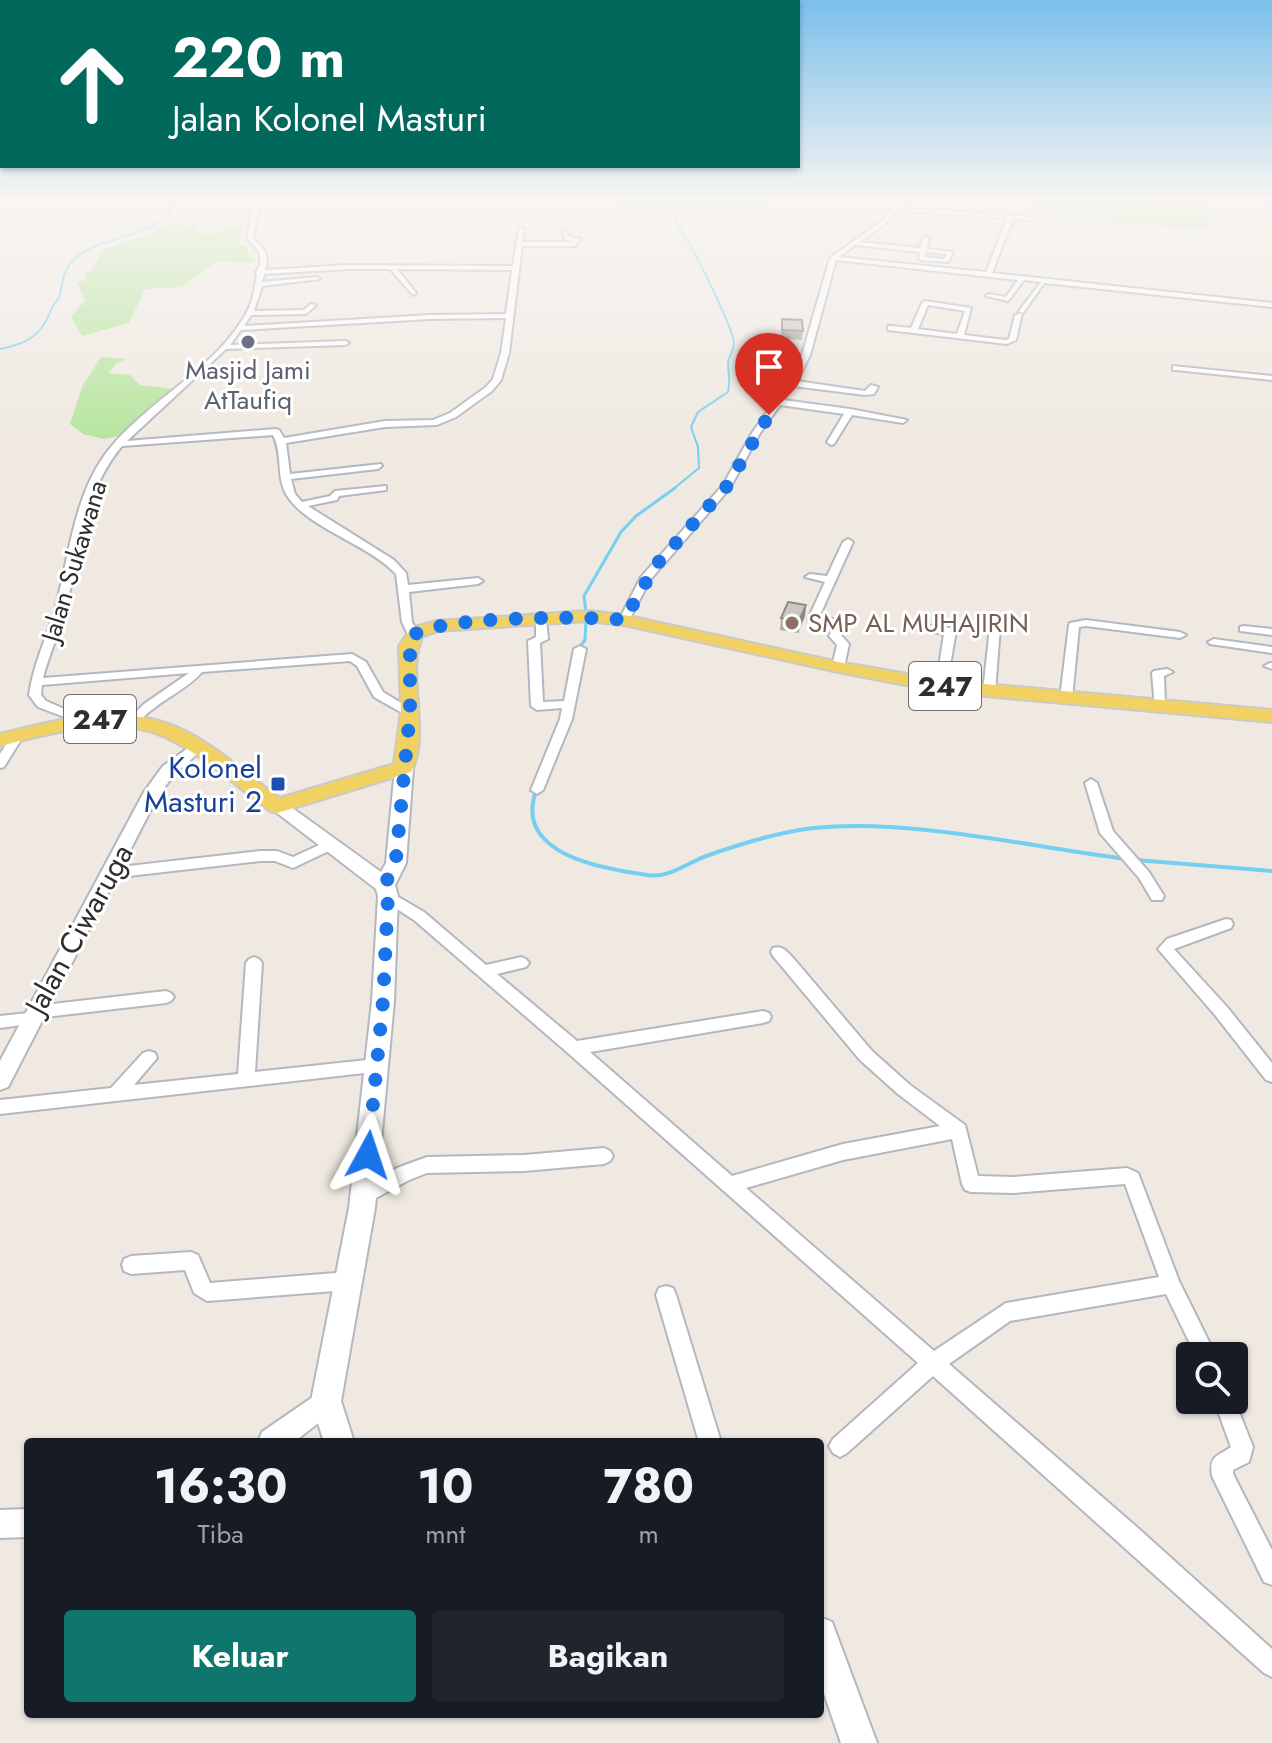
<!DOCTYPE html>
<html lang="id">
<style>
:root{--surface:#171b24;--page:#20242c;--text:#f1f3f6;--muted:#9ea1a6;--accent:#0f766e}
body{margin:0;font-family:Jost,sans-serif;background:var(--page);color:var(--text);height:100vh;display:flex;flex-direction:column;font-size:30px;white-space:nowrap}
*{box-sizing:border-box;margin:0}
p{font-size:26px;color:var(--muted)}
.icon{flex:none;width:44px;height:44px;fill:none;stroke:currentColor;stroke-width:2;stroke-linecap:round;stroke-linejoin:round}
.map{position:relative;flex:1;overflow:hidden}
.details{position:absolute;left:24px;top:1438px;width:800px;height:280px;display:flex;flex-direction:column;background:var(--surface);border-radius:8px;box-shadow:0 2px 6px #0004}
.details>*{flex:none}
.hud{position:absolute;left:0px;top:0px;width:800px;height:168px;box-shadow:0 2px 6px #0004;background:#00695c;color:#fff;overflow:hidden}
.tools{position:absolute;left:1176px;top:1342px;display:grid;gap:16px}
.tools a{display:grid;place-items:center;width:72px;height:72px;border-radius:8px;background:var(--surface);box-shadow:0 2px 6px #0004;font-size:40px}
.pin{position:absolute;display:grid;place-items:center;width:68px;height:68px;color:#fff;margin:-82px -34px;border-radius:50% 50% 50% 0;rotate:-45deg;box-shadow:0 0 8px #0007}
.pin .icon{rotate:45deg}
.me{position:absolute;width:88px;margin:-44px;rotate:5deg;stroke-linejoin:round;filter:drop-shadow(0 0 6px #0008)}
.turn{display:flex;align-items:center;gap:28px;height:168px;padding:0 40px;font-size:36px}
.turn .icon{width:104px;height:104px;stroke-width:2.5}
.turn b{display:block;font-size:56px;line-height:68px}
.eta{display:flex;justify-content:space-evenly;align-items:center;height:136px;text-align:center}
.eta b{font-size:48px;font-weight:700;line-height:56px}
.action{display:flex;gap:16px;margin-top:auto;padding:16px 40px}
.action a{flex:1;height:92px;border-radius:8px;background:var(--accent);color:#fff;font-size:32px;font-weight:700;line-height:92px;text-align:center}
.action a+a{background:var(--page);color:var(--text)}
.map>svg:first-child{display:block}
</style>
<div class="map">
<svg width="1272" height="1743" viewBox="0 0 1272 1743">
<rect width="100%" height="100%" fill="#efe9e1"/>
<g fill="#b6e59e">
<polygon points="608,199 768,199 768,207 757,207 755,211 716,215 691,207 644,208 629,214 618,213 616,204 608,202"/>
<polygon points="1025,199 1149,199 1209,204 1207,227 1201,230 1058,217 1044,213"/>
<path d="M172,223L199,227L195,231C212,239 227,228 243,224L238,244L248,248L247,256L255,258L252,262L217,261L181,287L145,289L129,323L82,336L71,317L85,300L77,282L86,280L84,272L91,271L103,249L147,235Z"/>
<polygon points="101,357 127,359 117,363 108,373 130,375 140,385 175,389 120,436 104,439 83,434 70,424 82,387"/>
</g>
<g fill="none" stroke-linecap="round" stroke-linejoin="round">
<g stroke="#75cff0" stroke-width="2">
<path d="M670,199L675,208V223C687,233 734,329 734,344C734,350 729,356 728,362C728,373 731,380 728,392L698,412L691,427L698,447L699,468L672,490"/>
<path d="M0,349C27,344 42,335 51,310C53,304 59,300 60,294C63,283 62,275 69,265C90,237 141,240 169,215L170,199"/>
</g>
<g stroke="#75cff0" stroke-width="3">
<polyline points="586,612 584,596 621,532 636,516 675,488"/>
<polyline points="579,648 585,640 586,621"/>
</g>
<g stroke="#75cff0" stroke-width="4">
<path d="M536,789C533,801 530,813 535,825C550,861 613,870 647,875C669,879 688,862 709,855C743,843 778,832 814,828C909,818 1031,847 1127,859"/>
<polyline points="1136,860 1272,871"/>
</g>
<defs>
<g id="minor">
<path d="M255,199H261L253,238C264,248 270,255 265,270L348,265L513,266L519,228L524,229L522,242H573L565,239L563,233L566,231L570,237L580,239L575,246H522L509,353L501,380L492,391L456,417L437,425L385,427L286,443L290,474L381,464L382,466L378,469L291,479L295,494L302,502L330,496L335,491L386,486V490L339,496L337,500L308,506L394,560L406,573L408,585L478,578L483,581L478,584L409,592L412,622L419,635L413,638L409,637L402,622L396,574C367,543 306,528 286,494C276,476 283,454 273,435L122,446C83,492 80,552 66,607C60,631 49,654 43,678L352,654L366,662L383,692L416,712L410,716L406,715L374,697L357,666L350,661L202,672C188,688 169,696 153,709C145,714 140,722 132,726L126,722L144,704L189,673L42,685L41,695L46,701L90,720L84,724L80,723L38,707L29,695C33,666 45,641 54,613C69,560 72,502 104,456C144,401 219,369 249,308C254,296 255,285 257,274L255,272L258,270C264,253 258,250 247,238ZM348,269H390L413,295L416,293L397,269L512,270L506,314L430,315L244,326L251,315L306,314L316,305L311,304L304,310L254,311L262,286L320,279L317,277L262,282L264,274ZM506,318L501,353L493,379L486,387L450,413L433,420L385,421L284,438L279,430L276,429L127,441L226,349L345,345L349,343L345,341L230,345L241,330L430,319Z"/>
<path d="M900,199H906L899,207L1031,217L1029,220L1013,219L992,273L1272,303V307L1044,283L1023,313L1019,311L1041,282L1024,280L1008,301L986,296L989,294L1006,297L1018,280L836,260L810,355L797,381L865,391L871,385L878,387L874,394L865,395L793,386L783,400L850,409L907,420L903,423L852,415L834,444L831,445L827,442L844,414L780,405L760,433L730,488L650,580L628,622H620L619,620L641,577L723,485L752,433L791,378L802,355L830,258L883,220ZM897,211L1007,218L986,272L839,257L855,245L920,252L919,260L948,262L953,252L927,249L929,238L926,236L923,238L920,248L860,242L887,222ZM926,252L947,254L944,259L925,257Z"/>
<polygon points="1153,199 1272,208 1272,212 1156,201"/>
<path d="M925,301L971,308L964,335L1006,340L1009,339L1015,315L1022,313L1016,340L1007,344L888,330V326H891L911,328L922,303ZM928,305L965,311L957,334L918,329Z"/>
<polygon points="1173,366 1272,376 1272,380 1176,370 1173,370"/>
<polygon points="848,539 853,542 819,617 840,620 845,623 841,635 849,644 844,667 838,670 832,667 837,645 829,636 834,625 813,622 808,619 825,582 805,577 810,574 827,576 843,542"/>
<polygon points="541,616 546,619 548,639 540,643 543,702 564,701 574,649 580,646 586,649 572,719 543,790 537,794 531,790 560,719 562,708 537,710 531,706 528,641 536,637 536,619"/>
<polygon points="1086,620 1180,632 1186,635 1180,638 1086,626 1079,627 1072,698 1066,702 1062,701 1060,698 1069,625 1070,623"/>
<polygon points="911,623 950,628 956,631 946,688 942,690 936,686 944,634 907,628 906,626"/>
<polygon points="995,624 1000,627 995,692 989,696 983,692 990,627"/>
<polygon points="1244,626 1272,629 1272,635 1240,631 1240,627"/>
<polygon points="1214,639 1272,647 1272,653 1210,644 1208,642"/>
<polygon points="1270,663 1272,663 1272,669 1264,666"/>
<polygon points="1167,669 1173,672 1164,676 1165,705 1163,708 1155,708 1152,673 1154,671"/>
<polygon points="18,731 24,735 4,767 0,768 0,754 14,732"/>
<polygon points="1091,779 1097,783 1113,831 1149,872 1164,896 1162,900 1152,900 1139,878 1100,833 1085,783"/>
<polygon points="328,841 335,846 333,849 293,868 275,861 260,861 111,878 104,873 111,868 260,851 277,851 293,857"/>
<path d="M388,891L424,912L486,965L521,957L526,959L529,963L526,967L497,974L577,1041L763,1011L769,1013L771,1017L769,1021L763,1023L590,1052L732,1176L843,1144L940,1126L898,1094L860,1060L773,956L771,952L773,948C783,945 787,952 794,959L872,1051L910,1085L965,1125L978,1176L1014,1177L1127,1168L1138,1173L1179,1281L1216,1356H1196L1166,1294L1010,1321L949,1364L1139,1529L1272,1649V1677L1264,1673L933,1376L847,1453L840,1457L833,1453L829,1446L833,1439L918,1363L568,1053L414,920L383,900L381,896ZM952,1139L962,1184L965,1190L971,1192L1014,1193L1125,1184L1159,1277L1006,1303L934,1351L746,1188L843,1160Z"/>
<polygon points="1226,919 1231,920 1233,924 1231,928 1174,949 1227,1007 1272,1063 1272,1082 1266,1080 1215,1015 1158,949 1167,939"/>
<polygon points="254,957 259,959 262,963 255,1072 376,1059 382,1061 384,1066 382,1071 0,1114 0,1100 111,1088 143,1053 149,1051 155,1053 157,1058 134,1085 238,1074 246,963 249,959"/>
<polygon points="166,991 171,993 174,997 171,1001 166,1003 37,1018 36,1023 0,1028 0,1016 28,1013 29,1008 35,1006"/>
<polygon points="604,1148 610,1151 613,1156 610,1161 604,1164 524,1171 427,1173 409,1180 363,1205 357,1203 354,1197 357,1191 397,1168 427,1157 524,1155"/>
<polygon points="191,1252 198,1255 210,1283 348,1272 355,1275 358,1281 355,1287 348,1290 207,1301 194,1293 185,1270 131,1274 124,1271 122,1265 124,1259 131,1256"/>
<polygon points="666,1286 673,1288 676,1295 721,1442 699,1442 656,1295 659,1288"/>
<path d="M1234,1399L1253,1447L1249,1462L1233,1470V1474L1272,1550V1585L1264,1582L1212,1476C1209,1455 1217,1457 1231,1447L1214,1400Z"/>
</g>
<g id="tertiary">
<polygon points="198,741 206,746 175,774 159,794 8,1087 0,1090 0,1061 144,792 163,766"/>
<polygon points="326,1388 335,1392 339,1401 335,1410 294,1442 258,1442 262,1432"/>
<polygon points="28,1509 28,1537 0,1538 0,1510"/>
</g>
<g id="secondary">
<polygon points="404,762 413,768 406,863 395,885 398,896 394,1001 375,1208 341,1401 354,1442 324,1442 311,1401 349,1208 372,1001 378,896 376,889 268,806 277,800 284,802 381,872 386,863 395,768"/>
<polygon points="820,1617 832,1622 877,1743 841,1743 820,1682"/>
</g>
<path id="primary" d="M588,611L624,615L838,662L942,680L1272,710V722L942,692L838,672L624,625L588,621L438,631L423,636C405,665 431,737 411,772L277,813L270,811C237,787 206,757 169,739C117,713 53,733 0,746V734C59,719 125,702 183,730C218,747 248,776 280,798L394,764L401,712L399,646L411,628L437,621Z"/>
</defs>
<use href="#minor" stroke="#b4b7c1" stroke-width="4"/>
<use href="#tertiary" stroke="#b4b7c1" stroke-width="4"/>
<use href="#secondary" stroke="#b4b7c1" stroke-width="4"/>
<use href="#primary" stroke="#c9c9c9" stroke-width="4"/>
<use href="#minor" fill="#fff" fill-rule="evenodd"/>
<use href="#tertiary" fill="#fff" fill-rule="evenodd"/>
<use href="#secondary" fill="#fff" fill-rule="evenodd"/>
<use href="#primary" fill="#f2d163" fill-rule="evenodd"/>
</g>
<g fill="#afaba4">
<polygon points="782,319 803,331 802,340 781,339"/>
<polygon points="806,605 805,616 798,633 780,630 781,618"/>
</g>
<polygon fill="#8e8b86" points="806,605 805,616 798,633 799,621"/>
<g fill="#cbc7bf" stroke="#8e8b86" stroke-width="2">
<polygon points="782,319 802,320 803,331 782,330"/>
<polygon points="788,602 806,605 799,621 781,618"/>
</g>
<linearGradient id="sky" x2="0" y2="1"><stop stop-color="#7abfeb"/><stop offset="0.45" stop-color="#f8f5f2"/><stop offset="1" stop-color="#f8f5f2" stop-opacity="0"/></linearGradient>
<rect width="1272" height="443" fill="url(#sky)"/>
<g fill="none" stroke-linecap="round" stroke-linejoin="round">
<path stroke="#1a73e8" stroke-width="14" stroke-dasharray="0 25.2" d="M368,1155L383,1001L388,896L385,885L396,859L410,712V638C430,615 589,616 624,620L656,565L727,486L769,415"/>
</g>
<circle fill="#6b7280" stroke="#fff" stroke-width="3" cx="248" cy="342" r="8"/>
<circle fill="#8d6e63" stroke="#fff" stroke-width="3" cx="792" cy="623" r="8"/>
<rect fill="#1a4fb4" stroke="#fff" stroke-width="3" x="270" y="776" width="16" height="16" rx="4"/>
<g text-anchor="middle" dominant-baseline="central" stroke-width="6" stroke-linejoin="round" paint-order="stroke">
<g font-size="26" fill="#5b616d" stroke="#fff">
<text x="248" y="370">Masjid Jami<tspan x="248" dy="30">AtTaufiq</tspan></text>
</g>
<g font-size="26" fill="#2e2e2e" stroke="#fff">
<text transform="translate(74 561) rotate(-73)">Jalan Sukawana</text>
</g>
<g font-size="26" fill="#785e54" stroke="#fff" text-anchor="start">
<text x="808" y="623">SMP AL MUHAJIRIN</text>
</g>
<g fill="#fff" stroke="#6d6d6d" stroke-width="2">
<rect x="909" y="662" width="72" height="48" rx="6"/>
<rect x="64" y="695" width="72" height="48" rx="6"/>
</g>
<g font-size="28" font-weight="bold" fill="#2e2e2e">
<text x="945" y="686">247</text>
<text x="100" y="719">247</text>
</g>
<g font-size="30" fill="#164399" stroke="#fff" text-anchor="end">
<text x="262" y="767">Kolonel<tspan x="262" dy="34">Masturi 2</tspan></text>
</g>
<g font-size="30" fill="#2e2e2e" stroke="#fff">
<text transform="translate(79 929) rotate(-61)">Jalan Ciwaruga</text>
</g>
</g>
</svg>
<div class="tools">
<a><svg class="icon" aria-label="search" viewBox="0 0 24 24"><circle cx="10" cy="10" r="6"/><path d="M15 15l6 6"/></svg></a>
</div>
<div class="pin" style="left:769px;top:415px;background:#d93025"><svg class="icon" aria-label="arrive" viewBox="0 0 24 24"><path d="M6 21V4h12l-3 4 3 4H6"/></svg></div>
<svg class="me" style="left:368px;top:1155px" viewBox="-20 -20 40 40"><path d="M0-17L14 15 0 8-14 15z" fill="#1a73e8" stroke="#fff" stroke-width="4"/></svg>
<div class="hud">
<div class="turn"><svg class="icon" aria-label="ahead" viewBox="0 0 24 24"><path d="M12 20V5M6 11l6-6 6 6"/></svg><div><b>220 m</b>Jalan Kolonel Masturi</div></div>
</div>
<section class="details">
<div class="eta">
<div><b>16:30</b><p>Tiba</p></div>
<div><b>10</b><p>mnt</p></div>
<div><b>780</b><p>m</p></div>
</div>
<div class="action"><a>Keluar</a><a>Bagikan</a></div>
</section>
</div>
